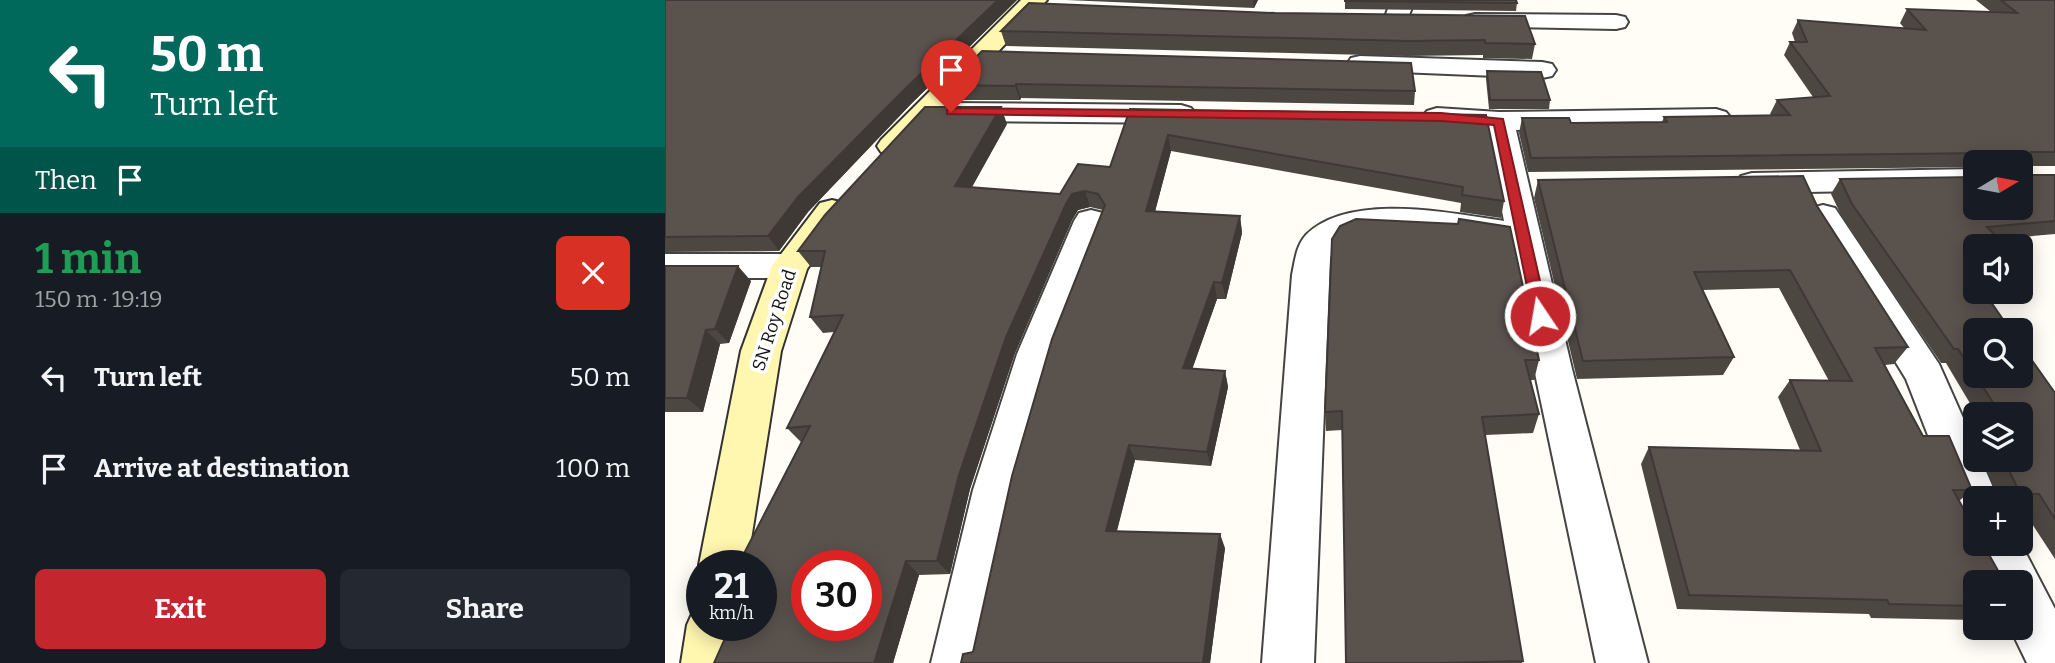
<!DOCTYPE html>
<meta charset="utf-8">
<style>
:root{--surface:#171b24;--page:#242831;--text:#f1f3f6;--muted:#9ea1a6;--accent:#c4262e}
body{margin:0;font-family:Bitter,serif;background:var(--page);color:var(--text);height:100vh;display:flex;flex-direction:column;font-size:26px;white-space:nowrap}
*{box-sizing:border-box;margin:0}
p{font-size:23px;color:var(--muted)}
.icon{flex:none;width:38px;height:38px;fill:none;stroke:currentColor;stroke-width:2;stroke-linecap:round;stroke-linejoin:round}
.map{position:relative;flex:1;overflow:hidden}
.side{display:flex;flex-direction:column;background:var(--surface);width:665px}
.side>*{flex:none}
.guide{background:#00695c;color:#fff;overflow:hidden}
.needle{width:46px;rotate:80deg}
.controls{position:absolute;left:1298px;top:150px;display:grid;gap:14px}
.controls a{display:grid;place-items:center;width:70px;height:70px;border-radius:10px;background:var(--surface);box-shadow:0 4px 18px #0003;font-size:35px}
.speed{position:absolute;left:21px;top:550px;display:flex;gap:14px;font-size:35px;font-weight:700;text-align:center}
.speed>*{display:grid;place-content:center;width:91px;height:91px;border-radius:50%;background:var(--surface);box-shadow:0 4px 18px #0003;line-height:1}
.speed small{font-size:18px;font-weight:400}
.speed .limit{border:10px solid #d22;background:#fff;color:#111}
.pin{position:absolute;display:grid;place-items:center;width:60px;height:60px;color:#fff;margin:-72px -30px;border-radius:50% 50% 50% 0;rotate:-45deg;box-shadow:0 0 7px #0007}
.pin .icon{rotate:45deg}
.me{position:absolute;width:77px;margin:-38px;rotate:348deg;stroke-linejoin:round;filter:drop-shadow(0 0 5px #0008)}
.turn{display:flex;align-items:center;gap:24px;height:147px;padding:0 35px;font-size:32px}
.turn .icon{width:91px;height:91px;stroke-width:2.5}
.turn b{display:block;font-size:49px;line-height:60px}
.then{display:flex;align-items:center;height:66px;padding:0 35px;background:#0003;gap:14px;font-size:26px}
.round{display:grid;place-items:center;flex:none;width:74px;height:74px;border-radius:10px;background:var(--page)}
.head{display:flex;align-items:center;justify-content:space-between;height:119px;padding:0 35px}
h1{font-size:42px;font-weight:700;line-height:52px;color:#1e9e55}
.primary-button{display:flex;gap:14px;margin-top:auto;padding:14px 35px}
.primary-button a{flex:1;height:80px;border-radius:10px;background:var(--accent);color:#fff;font-size:28px;font-weight:700;line-height:80px;text-align:center}
.primary-button a+a{background:var(--page);color:var(--text)}
ul{padding:0;list-style:none}
li{display:flex;align-items:center;gap:21px;height:91px;padding:0 35px}
li div{flex:1}
li b{display:block;font-size:26px}
li em{font-style:normal}
main{display:flex;flex:1;min-height:0}
.map>svg:first-child{display:block}
</style>
<main>
<section class="side">
<div class="guide">
<div class="turn"><svg class="icon" aria-label="left" viewBox="0 0 24 24"><path d="M17 20v-9H6M10 6l-5 5 5 5"/></svg><div><b>50 m</b>Turn left</div></div>
<div class="then">Then<svg class="icon" aria-label="arrive" viewBox="0 0 24 24"><path d="M6 21V4h12l-3 4 3 4H6"/></svg></div>
</div>
<div class="head"><div><h1>1 min</h1><p>150 m · 19:19</p></div><a class="round" style="background:#d93025;color:#fff"><svg class="icon" aria-label="close" viewBox="0 0 24 24"><path d="M6 6l12 12M18 6L6 18"/></svg></a></div>
<ul>
<li><svg class="icon" aria-label="left" viewBox="0 0 24 24"><path d="M17 20v-9H6M10 6l-5 5 5 5"/></svg><div><b>Turn left</b></div><em>50 m</em></li>
<li><svg class="icon" aria-label="arrive" viewBox="0 0 24 24"><path d="M6 21V4h12l-3 4 3 4H6"/></svg><div><b>Arrive at destination</b></div><em>100 m</em></li>
</ul>
<div class="primary-button"><a>Exit</a><a>Share</a></div>
</section>
<div class="map">
<svg width="1390" height="663" viewBox="0 0 1390 663">
<rect width="100%" height="100%" fill="#fffdf5"/>
<g fill="none" stroke-linecap="round" stroke-linejoin="round">
<defs>
<g id="street">
<polygon points="726,0 750,0 740,25 731,27 722,25 719,20"/>
<polygon points="810,14 951,15 960,17 963,22 960,27 951,29 801,26 798,21 801,16"/>
<polygon points="695,56 877,62 887,64 891,70 887,76 877,78 686,70 682,64 686,58"/>
<polygon points="285,103 516,105 526,108 531,114 526,120 516,123 285,121 275,118 271,112 275,106"/>
<path d="M772,108L834,112L1051,109L1061,112L1066,118L1061,124L1051,127L851,130L907,369L983,663H931L843,245C809,239 675,210 665,259L649,663H597L627,275C630,261 631,246 641,235C684,192 785,213 839,221L821,129L762,123L757,117L762,111Z"/>
<polygon points="1311,169 1311,189 1087,193 1076,190 1071,183 1076,176 1087,173"/>
<polygon points="1158,205 1170,208 1274,364 1311,447 1311,460 1316,460 1333,499 1311,499 1311,523 1295,517 1241,379 1141,216 1146,208"/>
<polygon points="426,210 438,213 443,221 392,354 354,490 318,663 266,663 308,490 352,354 409,221 414,213"/>
<polygon points="0,254 125,254 138,257 143,266 138,275 125,278 0,278"/>
<polygon points="1311,534 1311,544 1356,544 1390,609 1390,663 1362,663 1345,628 1356,628 1356,583 1324,583 1306,544"/>
</g>
<g id="secondary">
<polygon points="356,0 382,0 238,152 227,155 216,152 212,146 216,140"/>
<polygon points="167,200 179,203 184,211 142,269 116,351 82,565 37,565 37,572 34,565 76,351 107,266 155,203"/>
<polygon points="37,604 37,625 74,625 68,663 16,663 22,625 30,607"/>
</g>
</defs>
<use href="#street" stroke="#444" stroke-width="4"/>
<use href="#secondary" stroke="#333" stroke-width="4"/>
<use href="#street" fill="#fff" fill-rule="evenodd"/>
<use href="#secondary" fill="#fff6b0" fill-rule="evenodd"/>
</g>
<g fill="#4d4742">
<polygon points="0,0 352,0 247,103 143,212 114,251 0,252"/>
<polygon points="401,0 593,0 589,8"/>
<polygon points="1311,0 1390,0 1390,166 1366,166 1366,175 1390,175 1390,234 1334,239 1311,247 1311,292 1390,393 1390,559 1356,507 1356,499 1317,499 1330,489 1317,460 1356,460 1356,415 1312,415 1281,363 1276,363 1178,219 1166,194 1175,179 1311,208 1356,163 1311,163 1311,167 863,172 854,133 857,118 906,123 997,122 999,117 1106,115 1105,114 1112,100 1148,97 1119,55 1125,42 1130,42 1127,33 1133,20 1240,29 1235,23 1242,9 1326,12"/>
<polygon points="680,1 852,3 851,11 680,9"/>
<polygon points="364,3 870,44 867,59 818,58 818,55 742,56 341,46 336,31"/>
<polygon points="317,51 750,91 749,105 356,98 355,100 289,100 283,85"/>
<polygon points="822,71 885,100 884,109 824,109 821,79"/>
<polygon points="465,109 821,115 839,201 836,218 795,212 796,203 506,151 490,211 575,216 577,233 561,299 552,299 527,369 560,371 563,387 546,466 470,460 452,531 560,548 545,663 296,663 308,652 438,210 425,207 413,210 407,220 350,353 305,489 285,574 254,575 228,663 49,663 96,565 73,565 136,442 122,428 169,332 158,333 145,317 156,267 146,267 133,251 342,124 307,187 395,194 445,167"/>
<polygon points="873,180 1152,206 1243,347 1229,364 1220,365 1258,436 1307,490 1294,501 1311,583 1311,620 1206,618 1204,614 1012,609 976,464 984,447 1135,450 1113,397 1125,380 1164,381 1114,288 1037,290 1069,357 1058,375 912,379 869,198"/>
<polygon points="667,239 874,360 869,380 865,380 874,414 868,433 820,435 858,661 857,663 681,663 677,430 661,431 660,412"/>
<polygon points="1356,262 1365,271 1356,280"/>
<polygon points="0,266 86,281 64,343 55,344 38,412 0,412"/>
</g>
<g fill="#3f3936">
<polygon points="333,0 352,0 247,103 143,212 114,251 103,236 133,197 240,89"/>
<polygon points="588,0 593,0 589,8"/>
<polygon points="351,84 356,98 355,100 350,86"/>
<polygon points="336,107 342,124 298,203 290,186"/>
<polygon points="503,135 506,151 486,227 481,211"/>
<polygon points="420,191 425,207 413,210 407,220 350,353 305,489 285,574 272,561 294,475 341,337 401,204 407,194"/>
<polygon points="575,216 577,233 561,299 557,283"/>
<polygon points="73,266 86,281 64,343 50,329"/>
<polygon points="549,282 552,299 522,384 518,368"/>
<polygon points="41,330 55,344 38,412 22,398"/>
<polygon points="560,371 563,387 546,466 542,452"/>
<polygon points="464,445 470,460 448,545 441,531"/>
<polygon points="555,534 560,548 545,663 538,663"/>
<polygon points="241,561 254,575 228,663 209,663"/>
</g>
<g fill="#5a524d" stroke="#3f3936" stroke-width="2" fill-rule="evenodd">
<polygon points="0,0 333,0 240,89 133,197 103,236 0,237"/>
<polygon points="680,0 851,0 852,3 680,1"/>
<polygon points="1336,0 1390,0 1390,152 1366,152 1366,175 1390,175 1390,221 1322,227 1342,247 1311,247 1311,276 1307,276 1311,281 1311,292 1319,292 1346,331 1311,331 1311,376 1293,349 1289,349 1187,204 1175,179 1311,177 1311,208 1356,208 1356,163 1324,163 1324,153 866,158 857,118 904,118 906,123 1002,122 999,117 1125,115 1112,100 1165,96 1125,42 1142,42 1133,20 1261,30 1242,9 1352,13"/>
<polygon points="364,3 610,13 860,16 870,44 820,43 820,40 743,41 336,31"/>
<polygon points="317,51 746,63 750,91 351,84 350,86 283,85"/>
<polygon points="822,71 876,72 885,100 825,100"/>
<path d="M260,107H336L290,186L395,194L413,164L445,167L465,109L821,115L839,201L797,195L798,187L503,135L481,211L575,216L557,283L549,282L518,368L560,371L542,452L464,445L441,531L555,534L538,663H296L298,654L308,652L347,476L387,339L440,205L433,194L420,191L407,194L401,204L341,337L294,475L272,561H241L209,663H49L66,625H96V565H92L93,563L73,565L145,426L122,428L178,315L145,317L160,251H133L160,215ZM142,565H201V625H142Z"/>
<polygon points="1138,176 1152,206 1243,347 1210,348 1258,436 1284,436 1307,490 1288,490 1311,531 1311,544 1318,544 1340,583 1311,583 1311,606 1224,604 1222,600 1024,595 984,447 1156,451 1125,380 1187,381 1125,270 1029,272 1069,357 918,361 873,180"/>
<polygon points="691,219 793,224 794,219 845,227 874,360 860,360 874,414 817,417 858,661 775,663 681,663 677,411 660,412 667,239 675,226"/>
<polygon points="1356,262 1365,271 1356,272"/>
<polygon points="0,266 73,266 50,329 41,330 22,398 0,398"/>
<polygon points="1356,345 1390,393 1390,519 1374,494 1329,494 1329,489 1352,487 1339,460 1356,460 1356,415 1336,415 1311,376 1356,376"/>
</g>
<polygon fill="#c4262e" stroke="#7f191e" stroke-width="2" points="286,108 776,113 838,119 883,316 875,322 868,316 829,125 776,121 282,114 282,109"/>
<g text-anchor="middle" dominant-baseline="central" stroke-width="7" stroke-linejoin="round" paint-order="stroke">
<g font-size="18" fill="#111" stroke="#fff">
<text transform="translate(109 320) rotate(-72)">SN Roy Road</text>
</g>
</g>
</svg>
<div class="controls">
<a><svg class="needle" viewBox="-14 -14 28 28"><path d="M0-13l5 13h-10z" fill="#e53935"/><path d="M0 13l5-13h-10z" fill="#9ea1a6"/></svg></a>
<a><svg class="icon" aria-label="sound" viewBox="0 0 24 24"><path d="M4 9h4l5-4v14l-5-4H4zM17 9q2 3 0 6"/></svg></a>
<a><svg class="icon" aria-label="search" viewBox="0 0 24 24"><circle cx="10" cy="10" r="6"/><path d="M15 15l6 6"/></svg></a>
<a><svg class="icon" aria-label="layers" viewBox="0 0 24 24"><path d="M12 4l9 5-9 5-9-5zM3 14l9 5 9-5"/></svg></a>
<a>+</a>
<a>−</a>
</div>
<div class="speed"><div>21<small>km/h</small></div><div class="limit">30</div></div>
<div class="pin" style="left:286px;top:112px;background:#d93025"><svg class="icon" aria-label="arrive" viewBox="0 0 24 24"><path d="M6 21V4h12l-3 4 3 4H6"/></svg></div>
<svg class="me" style="left:875px;top:316px" viewBox="-20 -20 40 40"><circle r="17" fill="#c4262e" stroke="#fff" stroke-width="3"/><path d="M0-11L8 9 0 5-8 9z" fill="#fff"/></svg>
</div>
</main>
